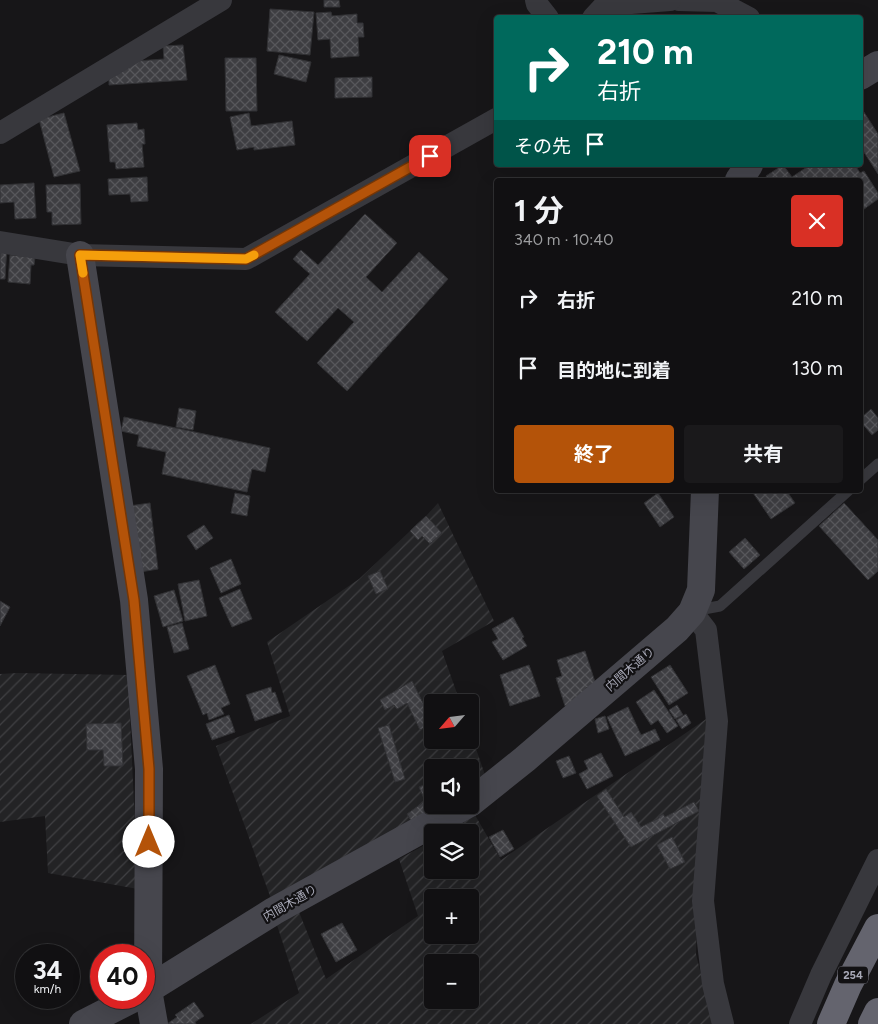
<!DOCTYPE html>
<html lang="ja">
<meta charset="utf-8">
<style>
:root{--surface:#111012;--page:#1a191b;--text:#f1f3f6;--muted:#9c9d9f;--line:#303032;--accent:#b45309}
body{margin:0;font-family:Figtree,"Noto Sans JP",sans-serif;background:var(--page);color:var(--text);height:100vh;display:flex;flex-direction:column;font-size:19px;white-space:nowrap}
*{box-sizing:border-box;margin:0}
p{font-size:16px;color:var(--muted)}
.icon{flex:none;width:28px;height:28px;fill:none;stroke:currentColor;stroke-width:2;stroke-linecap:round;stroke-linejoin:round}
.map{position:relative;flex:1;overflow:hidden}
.sheet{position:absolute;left:494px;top:178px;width:369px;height:315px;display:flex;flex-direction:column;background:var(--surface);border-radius:5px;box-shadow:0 5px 20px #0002,0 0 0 1px var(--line)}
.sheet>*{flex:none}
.guide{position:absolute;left:494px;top:15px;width:369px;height:152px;border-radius:5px;box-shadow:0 5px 20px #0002,0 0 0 1px var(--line);background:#00695c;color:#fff;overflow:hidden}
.needle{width:32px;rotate:242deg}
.fabs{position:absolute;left:424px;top:694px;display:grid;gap:10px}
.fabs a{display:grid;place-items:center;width:55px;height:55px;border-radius:5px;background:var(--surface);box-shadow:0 5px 20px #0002,0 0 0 1px var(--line);font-size:25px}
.speed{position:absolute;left:15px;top:944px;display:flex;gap:10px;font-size:25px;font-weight:700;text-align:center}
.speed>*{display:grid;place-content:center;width:65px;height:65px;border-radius:50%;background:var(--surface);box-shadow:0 5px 20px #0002,0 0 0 1px var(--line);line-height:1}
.speed small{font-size:12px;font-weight:400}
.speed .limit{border:8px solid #d22;background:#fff;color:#111}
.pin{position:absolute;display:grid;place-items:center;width:42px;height:42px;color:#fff;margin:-21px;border-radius:10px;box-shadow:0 2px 8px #0006}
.me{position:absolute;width:55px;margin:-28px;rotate:0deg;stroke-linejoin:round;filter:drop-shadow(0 0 4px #0008)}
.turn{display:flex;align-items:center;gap:18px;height:105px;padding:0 20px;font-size:22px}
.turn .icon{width:65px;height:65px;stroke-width:2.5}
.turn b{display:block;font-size:35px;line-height:42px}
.then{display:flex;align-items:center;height:48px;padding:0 20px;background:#0003;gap:10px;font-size:19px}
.round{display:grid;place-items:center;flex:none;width:52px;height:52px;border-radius:5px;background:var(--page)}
.summary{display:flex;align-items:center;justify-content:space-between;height:85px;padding:0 20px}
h1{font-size:30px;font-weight:700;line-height:38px}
.primary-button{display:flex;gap:10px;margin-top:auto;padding:10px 20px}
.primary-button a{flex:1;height:58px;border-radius:5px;background:var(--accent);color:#fff;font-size:20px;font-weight:700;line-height:58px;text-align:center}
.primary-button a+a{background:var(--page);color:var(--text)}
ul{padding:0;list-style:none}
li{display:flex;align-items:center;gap:15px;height:70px;padding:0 20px}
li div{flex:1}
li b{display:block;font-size:19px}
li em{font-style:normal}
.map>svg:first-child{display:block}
</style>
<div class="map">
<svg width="878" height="1024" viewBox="0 0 878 1024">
<defs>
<pattern id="industrial-furrows" width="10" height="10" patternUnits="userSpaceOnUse" patternTransform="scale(1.25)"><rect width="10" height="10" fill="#232325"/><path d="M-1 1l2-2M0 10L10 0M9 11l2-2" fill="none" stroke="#404043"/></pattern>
<pattern id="building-cross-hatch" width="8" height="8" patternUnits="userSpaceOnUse" patternTransform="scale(1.25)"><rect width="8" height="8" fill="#3e3e42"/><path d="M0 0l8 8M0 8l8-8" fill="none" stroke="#57575b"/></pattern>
</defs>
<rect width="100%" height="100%" fill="#171618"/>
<g fill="url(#industrial-furrows)" fill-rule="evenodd">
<polygon points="438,503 494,621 442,651 460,702 432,702 432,740 470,740 470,731 485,775 470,786 470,768 432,768 432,781 429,783 432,791 432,805 439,805 271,899 216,746 290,716 267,642 359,579 426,516"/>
<polygon points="17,673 128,675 138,889 48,873 45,816 0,822 0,674"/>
<path d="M709,717L700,816L696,954L713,1024H251L299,993L277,925L299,912L326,979L418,916L399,859L432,841V870H470V832H448L475,815L501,860ZM432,898H470V935H432ZM432,962H470V1000H432Z"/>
</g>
<g fill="url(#building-cross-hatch)" stroke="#313134">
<polygon points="324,0 339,0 340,7 324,7"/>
<polygon points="270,9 314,12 310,55 267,51"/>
<polygon points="331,12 332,16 357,14 357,23 363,23 364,37 358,37 359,56 331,58 330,39 318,40 316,13"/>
<polygon points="183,45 187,80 109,85 109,79 137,61 164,59 163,46"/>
<polygon points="279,55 311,62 306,82 274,74"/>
<polygon points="225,58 256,58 257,111 226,111"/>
<polygon points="372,77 372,97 335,98 335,78"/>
<polygon points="860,106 878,134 878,174 860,146"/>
<polygon points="64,113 80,171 54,177 39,119"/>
<polygon points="249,113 251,126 292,121 295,145 254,150 254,147 237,150 230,117"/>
<polygon points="137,123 138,130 144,129 145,144 142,144 144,167 116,169 115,162 110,162 107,125"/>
<polygon points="783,165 792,177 810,165 855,165 860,173 864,171 878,193 878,199 860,212 860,180 768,180 766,176"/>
<polygon points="147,177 148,201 131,202 130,194 109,195 108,179"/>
<polygon points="34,183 36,218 15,219 14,202 0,203 0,185"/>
<polygon points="80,184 81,224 52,225 52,212 47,212 46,185"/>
<polygon points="365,214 397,243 366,277 382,292 419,252 448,279 347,391 317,363 354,322 338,308 307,341 275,312 310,274 293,259 301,250 318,265"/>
<polygon points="0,245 7,245 5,279 0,279"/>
<polygon points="10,255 35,257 34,265 31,265 30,284 8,282"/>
<polygon points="179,408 196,411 193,430 176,427"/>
<polygon points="871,409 878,418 878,430 872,435 860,421 860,419"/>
<polygon points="124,417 270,448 265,472 252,469 247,492 162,474 166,452 137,446 139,435 121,431"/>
<polygon points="751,490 786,490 795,503 771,519"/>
<polygon points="235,493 250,496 247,516 231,513"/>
<polygon points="658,493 674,517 660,527 644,503"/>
<polygon points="150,503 158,569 140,572 129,506"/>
<polygon points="844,503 878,540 878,571 868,580 819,526"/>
<polygon points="426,516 442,533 430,544 422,536 418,540 410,531"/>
<polygon points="204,525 213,538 196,550 187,536"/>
<polygon points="745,538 760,555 744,569 729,552"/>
<polygon points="231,559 241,584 221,593 210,568"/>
<polygon points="380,571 388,589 376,594 368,576"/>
<polygon points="199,580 207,616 185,621 178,584"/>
<polygon points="240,589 252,619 232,627 219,598"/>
<polygon points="174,590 183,621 163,627 154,596"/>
<polygon points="0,601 10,607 0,626"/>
<polygon points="513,617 524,637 522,638 527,646 503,660 492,642 498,639 492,629"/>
<polygon points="182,623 189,649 174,653 167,627"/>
<polygon points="585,651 596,685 586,688 588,694 577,703 565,706 556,678 562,676 557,660"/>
<polygon points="215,665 230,704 221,708 224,714 209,720 207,713 203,715 187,676"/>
<polygon points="529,665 540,696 510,706 500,675"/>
<polygon points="670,665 688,693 669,705 651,677"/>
<polygon points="412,681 432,721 432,724 420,730 407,703 397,709 394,705 385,710 380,700"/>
<polygon points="271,687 272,693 275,692 282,712 255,721 246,695"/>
<polygon points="654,690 678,726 667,733 658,720 651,725 636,702"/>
<polygon points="677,705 683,715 675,719 669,710"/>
<polygon points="628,707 641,735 655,729 660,740 625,756 607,717"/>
<polygon points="686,714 691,723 682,729 676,720"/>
<polygon points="229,715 235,732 212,740 206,724"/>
<polygon points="605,716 609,729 598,733 595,719"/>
<polygon points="121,723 123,766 104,766 103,750 87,750 86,724"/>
<polygon points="389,725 405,779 395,782 378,728"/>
<polygon points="601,753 613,776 587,789 579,774 588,769 584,761"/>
<polygon points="569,756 576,773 563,778 556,761"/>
<polygon points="428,783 432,791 432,805 439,805 413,824 407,814 425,801 419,787"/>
<polygon points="606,789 624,817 631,812 641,827 659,818 659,816 663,814 665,817 694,802 699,811 631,847 597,796"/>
<polygon points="503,830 514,849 500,857 489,837"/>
<polygon points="672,837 685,862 670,869 657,845"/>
<polygon points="342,923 357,950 336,962 321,934"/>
<polygon points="194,1002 204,1016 195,1022 196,1024 167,1024 177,1017 175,1015"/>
</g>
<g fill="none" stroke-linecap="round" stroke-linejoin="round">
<g stroke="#38383d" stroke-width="11">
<polyline points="860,480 878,464"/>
<polyline points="693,611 720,606 849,490"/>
</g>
<g stroke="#38383d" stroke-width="22">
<polyline points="536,0 537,4 548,18"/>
<polyline points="679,0 717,1 749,18"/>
<polyline points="593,18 605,5 670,0"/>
<polyline points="0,133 221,0"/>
<polyline points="0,242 80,255 246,259 496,119"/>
<polyline points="692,612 706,630 717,721 703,901 713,984 723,1024"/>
<polyline points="800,1024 821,975 878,860"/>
</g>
<g stroke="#46464d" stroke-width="28">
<polyline points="860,76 878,65"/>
<polyline points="739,180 749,165"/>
<polyline points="80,255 134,600 149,769 148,990 154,1024"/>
<polyline points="470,803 525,759 677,629 692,612 701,590 705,490"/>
<polyline points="144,992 274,911 466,805"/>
<polyline points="83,1024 134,998"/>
</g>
<g stroke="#64646e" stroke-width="28">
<polyline points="831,1024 848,985 878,928"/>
<polyline points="872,1024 878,1012"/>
</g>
</g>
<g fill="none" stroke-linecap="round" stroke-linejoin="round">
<defs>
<polyline id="route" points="149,842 149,769 134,600 80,255 246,259 430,156"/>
</defs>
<use href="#route" stroke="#753606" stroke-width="12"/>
<use href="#route" stroke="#b45309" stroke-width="9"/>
<polyline stroke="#f59e0b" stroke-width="9" points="83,273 80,255 246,259 254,255"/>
</g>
<g text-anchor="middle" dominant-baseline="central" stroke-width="4.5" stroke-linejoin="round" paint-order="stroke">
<rect fill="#121113" stroke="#7c7c86" stroke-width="1" x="838" y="966.5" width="30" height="17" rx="4"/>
<g font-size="11" font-weight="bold" fill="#a9aab8">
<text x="853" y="975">254</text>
</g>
<g font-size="12" fill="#a9aab8" stroke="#121113">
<text transform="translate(630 669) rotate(-41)">内間木通り</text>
<text transform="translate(290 903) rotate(-30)">内間木通り</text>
</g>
</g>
</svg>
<div class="fabs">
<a><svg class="needle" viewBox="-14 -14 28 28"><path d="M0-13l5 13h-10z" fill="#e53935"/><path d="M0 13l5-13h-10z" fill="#9c9d9f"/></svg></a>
<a><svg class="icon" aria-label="sound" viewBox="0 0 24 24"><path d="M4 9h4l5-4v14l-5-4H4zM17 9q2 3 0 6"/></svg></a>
<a><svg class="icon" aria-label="layers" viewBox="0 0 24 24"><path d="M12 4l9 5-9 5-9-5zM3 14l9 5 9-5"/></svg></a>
<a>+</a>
<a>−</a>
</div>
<div class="speed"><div>34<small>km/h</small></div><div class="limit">40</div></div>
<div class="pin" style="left:430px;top:156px;background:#d93025"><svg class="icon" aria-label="arrive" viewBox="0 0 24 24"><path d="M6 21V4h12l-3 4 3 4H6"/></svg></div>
<svg class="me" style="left:149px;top:842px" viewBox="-20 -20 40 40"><circle r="19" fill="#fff"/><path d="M0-13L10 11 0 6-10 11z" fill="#b45309"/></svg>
<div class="guide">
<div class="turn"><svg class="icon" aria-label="right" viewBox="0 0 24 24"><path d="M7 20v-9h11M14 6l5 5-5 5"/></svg><div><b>210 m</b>右折</div></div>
<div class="then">その先<svg class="icon" aria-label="arrive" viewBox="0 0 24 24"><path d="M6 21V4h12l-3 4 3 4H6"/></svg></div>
</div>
<section class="sheet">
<div class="summary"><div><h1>1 分</h1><p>340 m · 10:40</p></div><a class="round" style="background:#d93025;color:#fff"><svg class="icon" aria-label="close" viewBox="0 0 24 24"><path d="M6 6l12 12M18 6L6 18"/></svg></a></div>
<ul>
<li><svg class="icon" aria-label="right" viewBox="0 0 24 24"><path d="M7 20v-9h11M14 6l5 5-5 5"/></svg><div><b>右折</b></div><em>210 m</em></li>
<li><svg class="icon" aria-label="arrive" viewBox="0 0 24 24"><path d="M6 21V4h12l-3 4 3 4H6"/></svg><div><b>目的地に到着</b></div><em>130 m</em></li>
</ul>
<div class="primary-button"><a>終了</a><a>共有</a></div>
</section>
</div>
